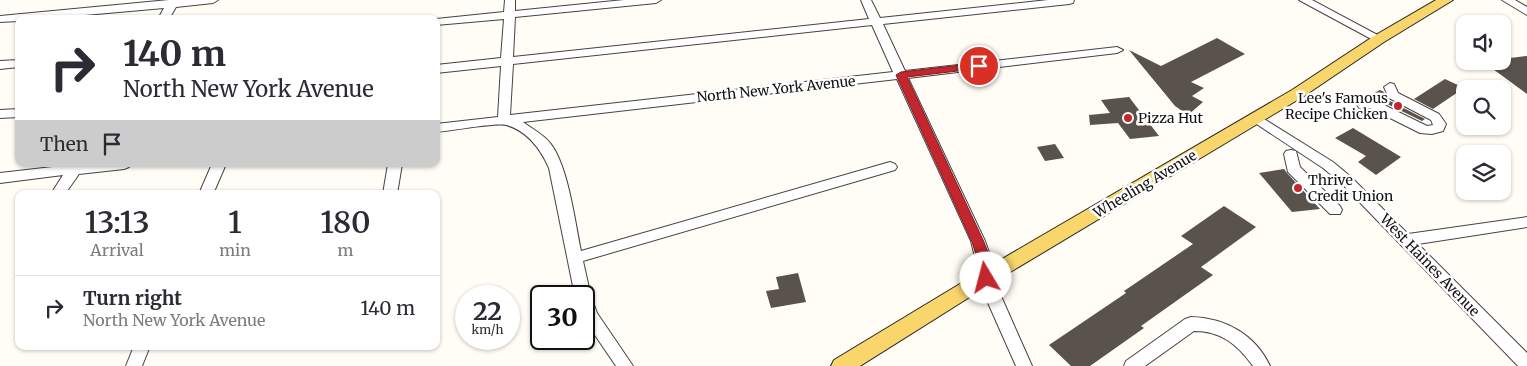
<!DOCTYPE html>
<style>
:root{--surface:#fff;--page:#f2f2f3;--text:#2b2b33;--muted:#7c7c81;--line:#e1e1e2}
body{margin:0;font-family:Merriweather,serif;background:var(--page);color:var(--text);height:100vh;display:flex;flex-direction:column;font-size:19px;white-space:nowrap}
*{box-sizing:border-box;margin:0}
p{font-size:16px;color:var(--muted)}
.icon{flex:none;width:28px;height:28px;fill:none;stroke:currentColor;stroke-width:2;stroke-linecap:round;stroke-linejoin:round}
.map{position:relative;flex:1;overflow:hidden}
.details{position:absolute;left:15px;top:190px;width:425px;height:160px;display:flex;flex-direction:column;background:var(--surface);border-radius:10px;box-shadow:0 1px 4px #0004}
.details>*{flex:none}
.guide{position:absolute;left:15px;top:15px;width:425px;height:152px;border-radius:10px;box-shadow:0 1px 4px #0004;background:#fff;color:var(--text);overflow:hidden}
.controls{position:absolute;left:1456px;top:15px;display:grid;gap:10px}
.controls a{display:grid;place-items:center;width:55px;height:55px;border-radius:10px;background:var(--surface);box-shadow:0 1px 4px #0004;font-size:25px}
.speed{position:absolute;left:455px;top:285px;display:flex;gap:10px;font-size:25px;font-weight:700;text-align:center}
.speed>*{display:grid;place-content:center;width:65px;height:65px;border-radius:50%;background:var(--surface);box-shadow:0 1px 4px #0004;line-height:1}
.speed small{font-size:12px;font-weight:400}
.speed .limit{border:2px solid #111;border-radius:8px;background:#fff;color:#111}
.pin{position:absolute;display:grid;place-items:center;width:42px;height:42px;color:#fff;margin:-21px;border:2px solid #fff;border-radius:50%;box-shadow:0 1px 5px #0007}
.me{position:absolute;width:55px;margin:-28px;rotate:352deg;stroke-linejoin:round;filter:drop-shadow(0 0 4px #0008)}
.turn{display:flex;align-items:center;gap:18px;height:105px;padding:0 25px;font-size:22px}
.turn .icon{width:65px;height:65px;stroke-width:2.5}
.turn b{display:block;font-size:35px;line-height:42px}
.then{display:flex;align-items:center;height:48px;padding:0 25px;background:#0003;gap:10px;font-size:19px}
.eta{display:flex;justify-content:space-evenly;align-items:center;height:85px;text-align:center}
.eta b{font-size:30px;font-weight:600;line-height:35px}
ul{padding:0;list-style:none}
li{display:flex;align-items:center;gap:15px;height:65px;padding:0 25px;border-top:1px solid var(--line)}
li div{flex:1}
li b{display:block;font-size:19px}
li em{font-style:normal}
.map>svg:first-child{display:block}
</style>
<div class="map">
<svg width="1527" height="366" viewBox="0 0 1527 366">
<rect width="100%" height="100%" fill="#fffdf5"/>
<g fill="#5a524d">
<polygon points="1217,38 1245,54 1191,82 1204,88 1192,96 1203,102 1188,115 1175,106 1129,50 1161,66"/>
<polygon points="1527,56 1527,94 1482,61 1502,61 1502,59"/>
<polygon points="1445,79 1464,88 1433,109 1414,99"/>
<polygon points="1380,90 1384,92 1388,100 1425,119 1422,121 1377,99 1367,97"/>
<polygon points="1129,97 1159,136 1130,139 1118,123 1090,125 1089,115 1110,113 1101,100"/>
<polygon points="1353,128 1401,157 1376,175 1358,162 1366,156 1335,138"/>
<polygon points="1055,144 1064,158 1045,161 1037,147"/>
<polygon points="1284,169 1287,173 1320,209 1292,212 1259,173"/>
<polygon points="1224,206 1256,227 1201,267 1213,275 1141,326 1144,328 1090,366 1071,366 1049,345 1126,293 1124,291 1193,244 1181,236"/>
<polygon points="798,273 806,302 771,308 766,291 779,289 776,277"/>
</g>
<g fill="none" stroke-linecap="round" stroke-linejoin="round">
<defs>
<g id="minor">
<polygon points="169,0 218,0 213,3 176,7 169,19 158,19 164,8 40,19 19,19 19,21 0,22 0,16"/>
<path d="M505,0H515V11L624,0H661L656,3L515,17L513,57L869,19L861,0H871L880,18L1048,0H1074L1073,3L1069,4L883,24L905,71L1117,47L1123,50L1117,53L908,78L985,241L992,261L993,278L1032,366H1016L977,278L976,261L971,241L897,79L523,122C532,129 543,134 550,143C568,165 575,222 581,251L890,162L895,164L897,167L895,170L583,261L591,297L597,313L633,366H616L584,319V296H575L549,168C541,150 528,131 506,125C497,122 450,131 436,132V124L498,117L501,66L436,73V65L501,58L504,19L436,25V19L504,12ZM872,25L893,72L510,115L513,64Z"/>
<polygon points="1299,0 1312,0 1385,39 1383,41 1375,41"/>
<polygon points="1502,0 1515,0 1527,7 1527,15"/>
<polygon points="19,60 19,67 0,69 0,61"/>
<polygon points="1390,83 1394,84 1398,93 1439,114 1446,124 1443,131 1432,134 1420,133 1370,108 1359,108 1357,105 1359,102 1376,101 1427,126 1433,125 1431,120 1389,98 1384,87"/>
<polygon points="19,109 19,117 0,118 0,110"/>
<polygon points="1256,114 1333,162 1351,177 1408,234 1527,217 1527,227 1418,244 1527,353 1527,366 1518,366 1341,183 1323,168 1252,121 1250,118 1252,115"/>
<polygon points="1291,150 1296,151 1300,167 1340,206 1342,210 1340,214 1330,214 1288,172 1284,154 1286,151"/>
<polygon points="72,164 131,164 129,167 124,169 79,174 65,194 51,194 63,175 0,183 0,173 70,165"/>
<polygon points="212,164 226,164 213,194 199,194"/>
<polygon points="388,164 402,164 397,194 383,194"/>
<path d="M1191,317C1225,318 1255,334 1270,366H1253C1237,344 1221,331 1194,331L1145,366H1124L1126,361L1185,319Z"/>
<polygon points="134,346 150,346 142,366 126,366"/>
</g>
<polygon id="major" points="1436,0 1453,0 1384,42 1304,96 992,283 860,366 831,366 834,360 978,273 1292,90 1374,36"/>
</defs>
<use href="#minor" stroke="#444" stroke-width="2"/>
<use href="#major" stroke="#222" stroke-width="2"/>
<use href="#minor" fill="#fff" fill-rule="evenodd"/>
<use href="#major" fill="#f9d66b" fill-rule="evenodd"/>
</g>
<path fill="#c4262e" stroke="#7f191e" d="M979,63L984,66L983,68L907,77L984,242C988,253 996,270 990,282H981L978,261L972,242L896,75L901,72Z"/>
<g fill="#c4262e" stroke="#fff" stroke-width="2">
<circle cx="1398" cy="106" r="5"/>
<circle cx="1128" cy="118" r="5"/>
<circle cx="1298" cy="188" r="5"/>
</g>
<g text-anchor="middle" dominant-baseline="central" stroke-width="5" stroke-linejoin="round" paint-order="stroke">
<g font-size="14" fill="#111" stroke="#fff">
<text transform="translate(776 89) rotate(-6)">North New York Avenue</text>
<text transform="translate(1145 184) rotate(-31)">Wheeling Avenue</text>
<text transform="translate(1430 265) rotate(46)">West Haines Avenue</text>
</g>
<g font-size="14" fill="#111" stroke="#fff" text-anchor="start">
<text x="1388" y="98" text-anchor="end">Lee's Famous<tspan x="1388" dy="16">Recipe Chicken</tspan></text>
<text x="1138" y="118">Pizza Hut</text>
<text x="1308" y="180">Thrive<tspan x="1308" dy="16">Credit Union</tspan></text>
</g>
</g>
</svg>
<div class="controls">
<a><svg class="icon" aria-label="sound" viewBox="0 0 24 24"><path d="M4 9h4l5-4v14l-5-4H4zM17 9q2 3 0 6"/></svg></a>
<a><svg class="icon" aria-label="search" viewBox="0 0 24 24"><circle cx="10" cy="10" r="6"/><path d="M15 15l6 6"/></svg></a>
<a><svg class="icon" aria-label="layers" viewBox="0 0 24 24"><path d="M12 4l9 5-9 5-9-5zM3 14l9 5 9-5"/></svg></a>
</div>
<div class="speed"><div>22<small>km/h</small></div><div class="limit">30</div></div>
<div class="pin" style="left:979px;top:66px;background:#d93025"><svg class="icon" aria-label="arrive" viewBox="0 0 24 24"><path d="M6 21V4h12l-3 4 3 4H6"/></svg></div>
<svg class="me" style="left:986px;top:278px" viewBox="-20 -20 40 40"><circle r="19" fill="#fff"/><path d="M0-13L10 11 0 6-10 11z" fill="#c4262e"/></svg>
<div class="guide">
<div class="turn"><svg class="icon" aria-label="right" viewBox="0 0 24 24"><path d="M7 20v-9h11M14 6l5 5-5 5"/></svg><div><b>140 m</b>North New York Avenue</div></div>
<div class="then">Then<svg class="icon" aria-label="arrive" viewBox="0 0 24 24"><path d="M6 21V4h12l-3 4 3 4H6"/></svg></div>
</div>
<section class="details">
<div class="eta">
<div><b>13:13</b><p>Arrival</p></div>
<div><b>1</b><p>min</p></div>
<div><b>180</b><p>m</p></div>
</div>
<ul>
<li><svg class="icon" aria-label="right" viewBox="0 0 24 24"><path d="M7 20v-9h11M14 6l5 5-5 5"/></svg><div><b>Turn right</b><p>North New York Avenue</p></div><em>140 m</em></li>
</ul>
</section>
</div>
